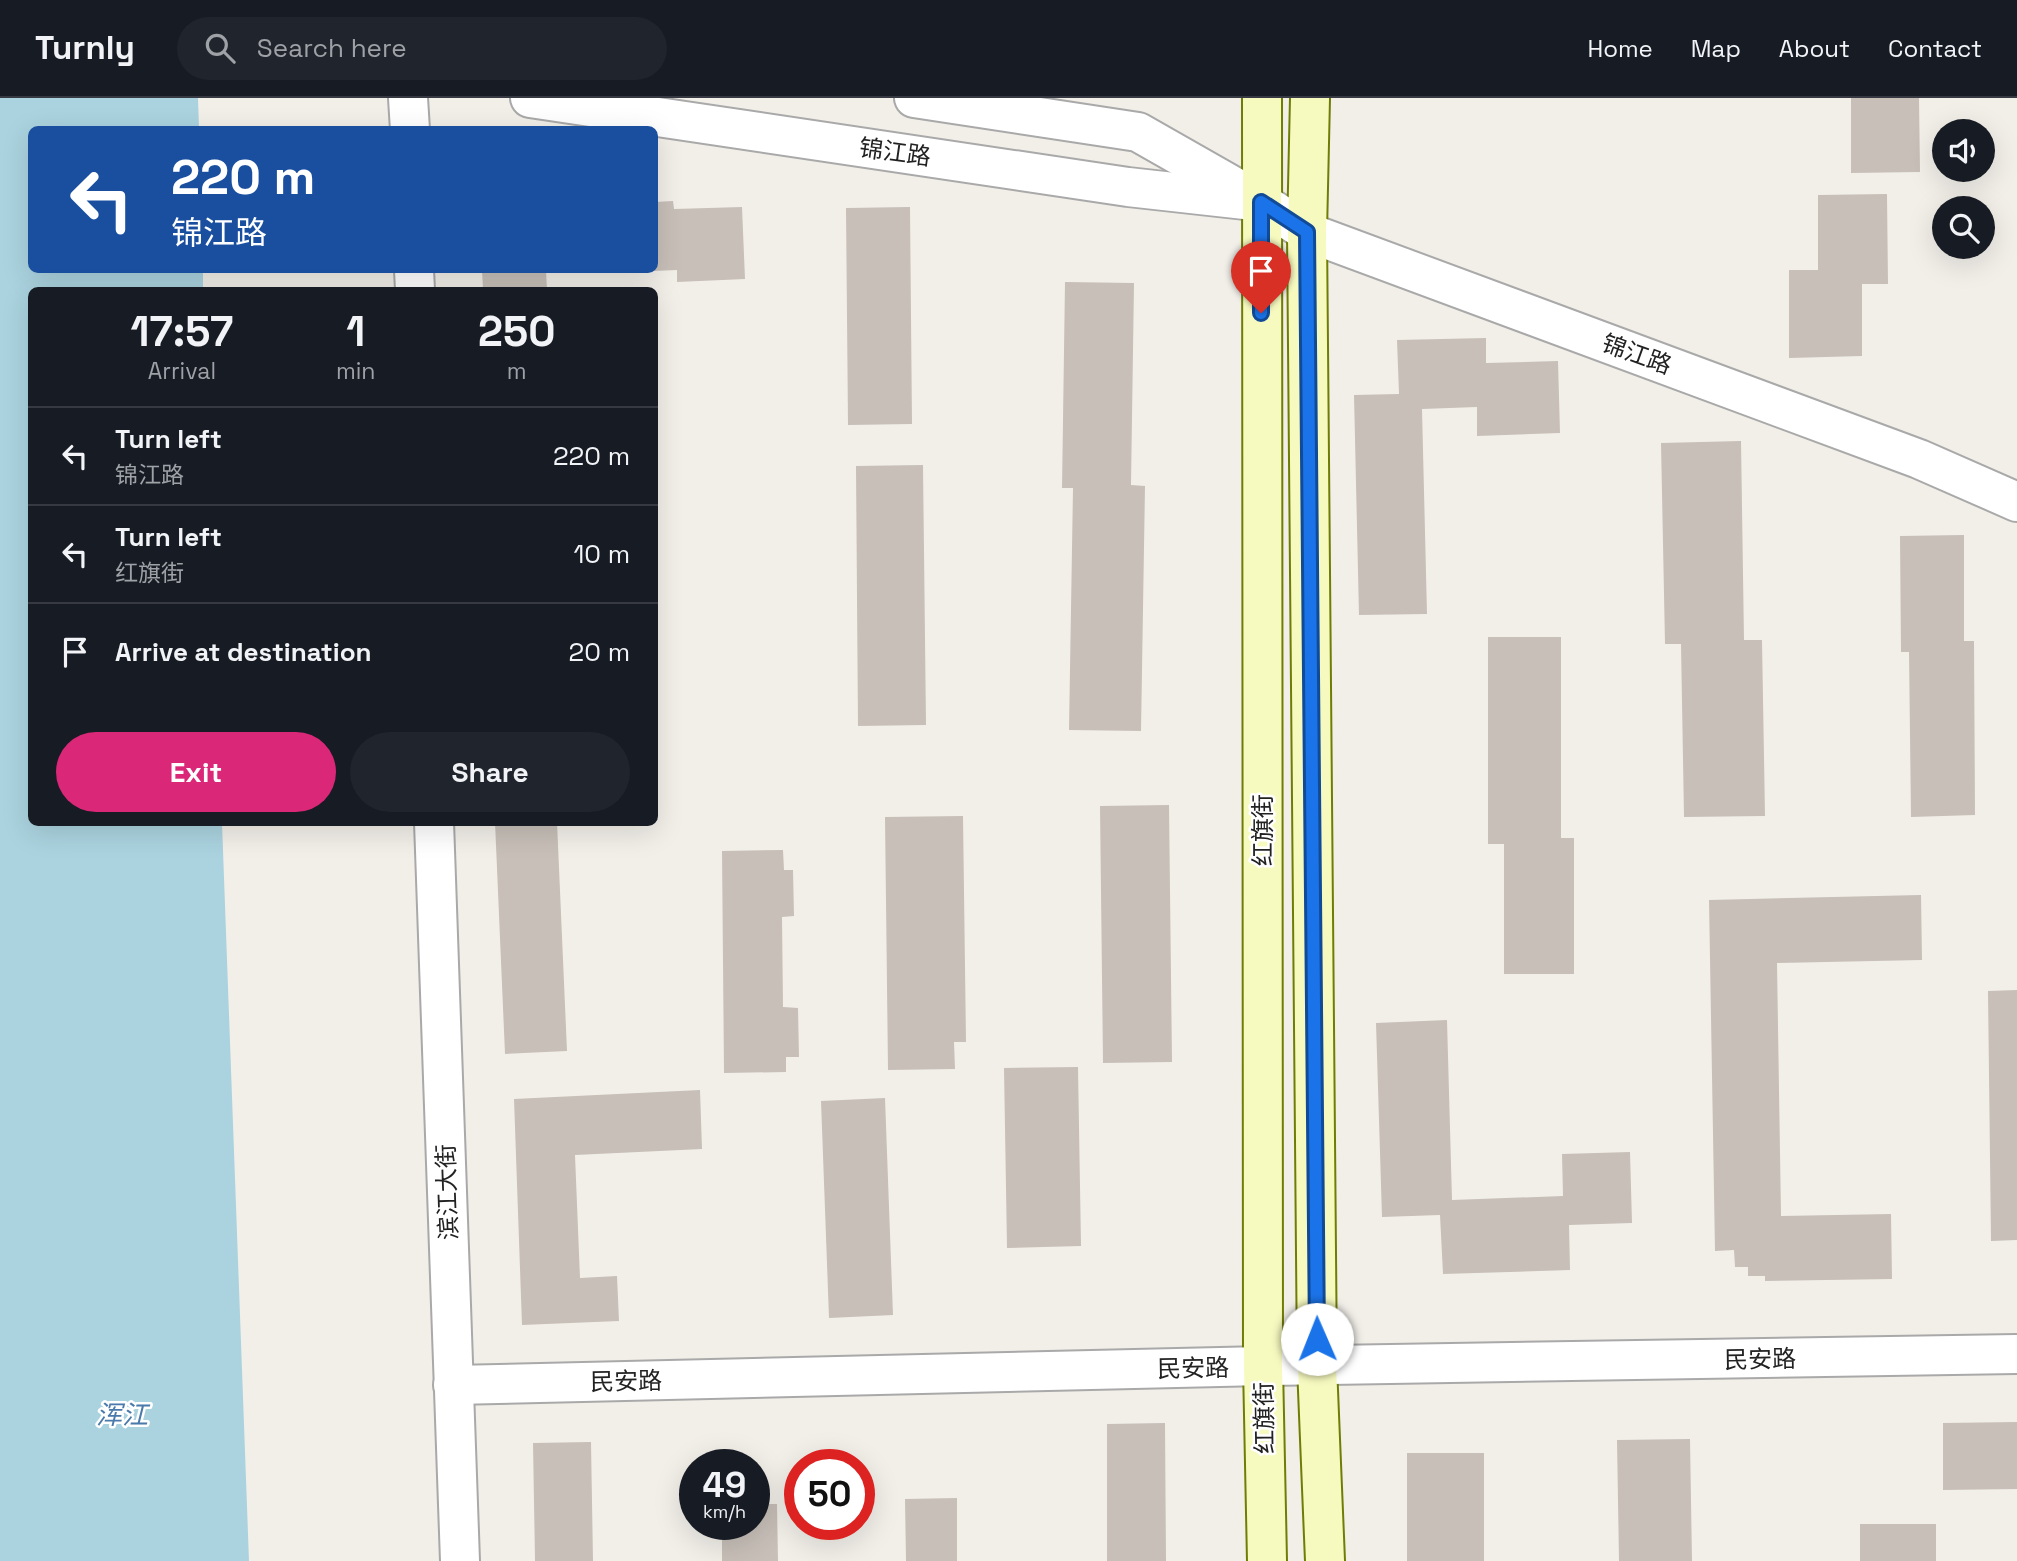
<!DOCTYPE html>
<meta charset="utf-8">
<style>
:root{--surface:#171b24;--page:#20242c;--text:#f1f3f6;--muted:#9ea1a6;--line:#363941;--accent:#db2777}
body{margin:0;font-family:"Space Grotesk","Noto Sans SC",sans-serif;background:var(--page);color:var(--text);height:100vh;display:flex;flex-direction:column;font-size:26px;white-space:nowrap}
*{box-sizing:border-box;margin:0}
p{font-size:23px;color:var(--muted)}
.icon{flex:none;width:38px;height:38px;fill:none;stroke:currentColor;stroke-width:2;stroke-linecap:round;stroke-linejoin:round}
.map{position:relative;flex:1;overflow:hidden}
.drawer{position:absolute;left:28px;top:189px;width:630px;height:539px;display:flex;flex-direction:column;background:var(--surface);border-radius:10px;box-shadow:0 7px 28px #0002}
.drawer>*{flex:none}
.guide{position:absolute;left:28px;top:28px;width:630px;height:147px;border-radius:10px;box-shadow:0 7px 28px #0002;background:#1a4fa0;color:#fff;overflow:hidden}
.controls{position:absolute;left:1932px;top:21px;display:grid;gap:14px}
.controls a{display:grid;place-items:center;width:63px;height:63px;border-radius:50%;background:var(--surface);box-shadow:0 7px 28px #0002;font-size:35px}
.speed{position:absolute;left:679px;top:1351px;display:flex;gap:14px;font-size:35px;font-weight:700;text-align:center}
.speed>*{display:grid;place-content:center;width:91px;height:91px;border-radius:50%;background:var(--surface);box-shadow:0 7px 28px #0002;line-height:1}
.speed small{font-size:18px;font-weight:400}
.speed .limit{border:10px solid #d22;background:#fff;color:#111}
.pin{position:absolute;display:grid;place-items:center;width:60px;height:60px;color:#fff;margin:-72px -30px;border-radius:50% 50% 50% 0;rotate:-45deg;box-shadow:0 0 7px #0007}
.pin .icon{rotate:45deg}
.me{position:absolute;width:77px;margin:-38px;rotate:359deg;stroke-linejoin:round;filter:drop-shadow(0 0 5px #0008)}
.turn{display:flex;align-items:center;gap:24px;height:147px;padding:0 28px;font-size:32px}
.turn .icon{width:91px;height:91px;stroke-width:2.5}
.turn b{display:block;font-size:49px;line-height:60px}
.eta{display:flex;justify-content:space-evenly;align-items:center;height:119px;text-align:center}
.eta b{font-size:42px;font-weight:600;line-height:49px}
.button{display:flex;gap:14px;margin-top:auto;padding:14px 28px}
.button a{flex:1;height:80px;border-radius:42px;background:var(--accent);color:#fff;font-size:28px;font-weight:600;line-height:80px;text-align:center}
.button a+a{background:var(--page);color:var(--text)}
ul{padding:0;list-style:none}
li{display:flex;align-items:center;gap:21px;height:98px;padding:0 28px;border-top:2px solid var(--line)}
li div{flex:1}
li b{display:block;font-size:26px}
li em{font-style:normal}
header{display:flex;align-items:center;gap:42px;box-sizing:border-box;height:98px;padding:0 35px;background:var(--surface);border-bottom:2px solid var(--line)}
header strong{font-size:33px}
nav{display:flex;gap:38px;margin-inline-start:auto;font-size:24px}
.search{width:490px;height:63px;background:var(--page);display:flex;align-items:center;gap:18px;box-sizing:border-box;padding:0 24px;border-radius:38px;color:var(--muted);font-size:26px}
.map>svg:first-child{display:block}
</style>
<header>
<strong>Turnly</strong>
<div class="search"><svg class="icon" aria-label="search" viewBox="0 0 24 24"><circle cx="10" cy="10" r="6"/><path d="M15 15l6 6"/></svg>Search here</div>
<nav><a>Home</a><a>Map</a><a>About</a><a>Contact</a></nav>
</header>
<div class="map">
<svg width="2017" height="1463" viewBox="0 0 2017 1463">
<rect width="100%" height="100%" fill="#f2efe9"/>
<polygon fill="#aad3df" points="0,0 198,0 199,31 32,32 32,172 203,172 203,192 32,192 32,724 222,725 249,1463 0,1463"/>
<g fill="#c7bfb8">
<polygon points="1851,0 1919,0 1920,74 1851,75"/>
<polygon points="1887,96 1888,186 1862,186 1862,258 1789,260 1789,172 1818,172 1818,97"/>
<polygon points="673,103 674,111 742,109 745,181 677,184 677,172 654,173 654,104"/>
<polygon points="910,109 912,326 848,327 846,110"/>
<polygon points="482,172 546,172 547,192 483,192"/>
<polygon points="1065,184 1134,185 1131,387 1145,388 1141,633 1069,632 1073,390 1062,390"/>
<polygon points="1486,240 1486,265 1558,263 1560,335 1477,338 1477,309 1422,311 1427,516 1359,517 1354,297 1399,296 1397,242"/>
<polygon points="1741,343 1744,542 1762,542 1765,718 1684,719 1681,546 1665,546 1661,345"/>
<polygon points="923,367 926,627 858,628 856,368"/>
<polygon points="1964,437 1964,543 1974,543 1975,717 1911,719 1909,554 1901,554 1900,438"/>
<polygon points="1488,539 1561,539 1561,740 1574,740 1574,876 1504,876 1504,746 1488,746"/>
<polygon points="1169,707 1172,964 1103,965 1100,708"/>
<polygon points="963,718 966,944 954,944 955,971 888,972 885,719"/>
<polygon points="495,724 557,724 567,953 505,956"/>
<polygon points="783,752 784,772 793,772 794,818 782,819 783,909 798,910 799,959 786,959 786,974 724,975 722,753"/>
<polygon points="1921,797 1922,862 1777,865 1781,1118 1891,1116 1892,1181 1765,1183 1765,1178 1748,1178 1748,1169 1735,1169 1734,1152 1715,1153 1709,802"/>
<polygon points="2017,892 2017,1142 1991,1143 1988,893"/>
<polygon points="1447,922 1452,1102 1563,1098 1562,1056 1630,1054 1632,1125 1569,1127 1570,1172 1443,1176 1440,1117 1382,1119 1376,925"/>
<polygon points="1078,969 1081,1148 1007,1150 1004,970"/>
<polygon points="700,992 702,1051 575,1057 580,1180 617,1178 619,1223 522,1227 514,1001"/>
<polygon points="885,1000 893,1217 829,1220 821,1003"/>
<polygon points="2017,1324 2017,1391 1943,1392 1943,1325"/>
<polygon points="1165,1325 1166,1463 1107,1463 1107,1326"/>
<polygon points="1690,1341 1692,1463 1619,1463 1617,1342"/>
<polygon points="591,1344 593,1463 535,1463 533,1345"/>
<rect x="1407" y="1355" width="77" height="108"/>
<polygon points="957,1400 957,1463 906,1463 905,1401"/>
<polygon points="754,1406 777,1406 778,1463 722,1463 722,1426 754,1426"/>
<rect x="1860" y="1426" width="76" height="37"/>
</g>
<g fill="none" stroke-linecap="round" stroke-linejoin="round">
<defs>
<g id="tertiary">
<polyline points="408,0 410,32"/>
<polyline points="530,0 1128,89 1245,102"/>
<polyline points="914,0 1138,34 1261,104 1307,134 1919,361 2017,404"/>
<polyline points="414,172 415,192"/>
<polyline points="434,724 460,1463"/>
<polyline points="453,1287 1263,1268 2017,1256"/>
</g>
<g id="secondary">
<polyline points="1262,0 1263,1268 1267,1463"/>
<polyline points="1310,0 1307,134 1317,1268 1325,1463"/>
</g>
</defs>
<use href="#tertiary" stroke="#a9a9a9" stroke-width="42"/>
<use href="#secondary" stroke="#707d05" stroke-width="42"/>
<use href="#tertiary" stroke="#fff" stroke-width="38"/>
<use href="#secondary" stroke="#f7fabf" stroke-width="38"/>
</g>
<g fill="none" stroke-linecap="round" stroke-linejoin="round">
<defs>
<polyline id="route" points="1261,215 1261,104 1307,134 1317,1241"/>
</defs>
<use href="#route" stroke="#114b97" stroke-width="18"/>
<use href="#route" stroke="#1a73e8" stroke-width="12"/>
</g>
<g text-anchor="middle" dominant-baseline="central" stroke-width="5" stroke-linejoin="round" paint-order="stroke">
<g font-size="24" fill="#222" stroke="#fff">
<text transform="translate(895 54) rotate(8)">锦江路</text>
<text transform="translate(1637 256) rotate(20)">锦江路</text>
<text transform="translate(1262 732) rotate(-90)">红旗街</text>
<text transform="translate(447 1094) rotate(-92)">滨江大街</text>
<text transform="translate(1760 1261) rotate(-1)">民安路</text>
<text transform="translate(1193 1270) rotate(-1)">民安路</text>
<text transform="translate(626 1283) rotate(-1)">民安路</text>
<text transform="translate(1264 1320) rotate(-91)">红旗街</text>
</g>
<g font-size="26" font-style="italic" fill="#4a7aab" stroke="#fff">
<text x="122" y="1317">浑江</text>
</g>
</g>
</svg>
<div class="controls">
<a><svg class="icon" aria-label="sound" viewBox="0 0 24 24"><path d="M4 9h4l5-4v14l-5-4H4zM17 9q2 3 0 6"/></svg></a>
<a><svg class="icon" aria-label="search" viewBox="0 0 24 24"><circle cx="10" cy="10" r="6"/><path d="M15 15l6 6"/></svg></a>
</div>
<div class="speed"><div>49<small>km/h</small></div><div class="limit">50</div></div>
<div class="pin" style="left:1261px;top:215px;background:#d93025"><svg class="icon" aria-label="arrive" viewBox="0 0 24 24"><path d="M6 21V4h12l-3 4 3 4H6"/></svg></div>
<svg class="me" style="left:1317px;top:1241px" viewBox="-20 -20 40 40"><circle r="19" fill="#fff"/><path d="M0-13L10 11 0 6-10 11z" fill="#1a73e8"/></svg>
<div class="guide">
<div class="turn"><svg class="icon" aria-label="left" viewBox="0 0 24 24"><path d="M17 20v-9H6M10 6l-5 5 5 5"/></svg><div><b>220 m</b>锦江路</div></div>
</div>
<section class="drawer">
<div class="eta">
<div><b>17:57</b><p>Arrival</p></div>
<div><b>1</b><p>min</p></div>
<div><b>250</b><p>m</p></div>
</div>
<ul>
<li><svg class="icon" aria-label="left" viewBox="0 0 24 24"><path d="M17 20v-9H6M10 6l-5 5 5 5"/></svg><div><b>Turn left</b><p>锦江路</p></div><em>220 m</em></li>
<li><svg class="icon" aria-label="left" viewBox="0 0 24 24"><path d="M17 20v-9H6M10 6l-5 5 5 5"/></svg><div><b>Turn left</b><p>红旗街</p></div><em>10 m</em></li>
<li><svg class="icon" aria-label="arrive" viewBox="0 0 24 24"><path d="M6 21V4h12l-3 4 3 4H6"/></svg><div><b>Arrive at destination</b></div><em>20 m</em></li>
</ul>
<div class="button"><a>Exit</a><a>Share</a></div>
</section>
</div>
